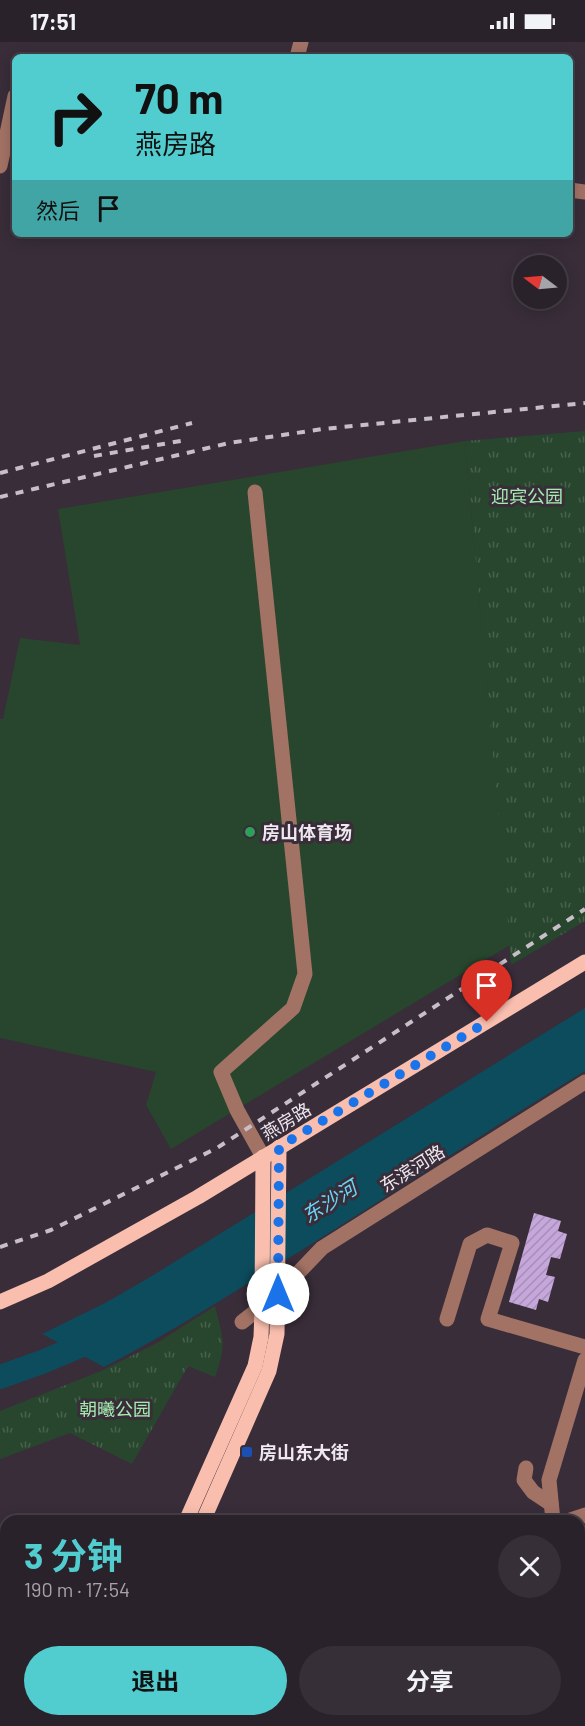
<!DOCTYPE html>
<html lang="zh">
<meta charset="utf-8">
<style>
:root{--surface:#2a222b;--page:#362f37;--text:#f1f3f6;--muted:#a5a4a9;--line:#463f47;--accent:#52cdcf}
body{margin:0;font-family:Barlow,"Noto Sans SC",sans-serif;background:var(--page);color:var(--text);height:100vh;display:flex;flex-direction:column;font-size:22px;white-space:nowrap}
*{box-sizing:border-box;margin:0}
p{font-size:20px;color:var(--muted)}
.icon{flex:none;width:33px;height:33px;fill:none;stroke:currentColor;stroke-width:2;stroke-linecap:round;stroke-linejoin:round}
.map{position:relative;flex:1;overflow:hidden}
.panel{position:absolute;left:0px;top:1473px;width:585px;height:212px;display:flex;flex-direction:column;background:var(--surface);border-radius:18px 18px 0 0;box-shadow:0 3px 15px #0003,0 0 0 2px var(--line)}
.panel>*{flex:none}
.top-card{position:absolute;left:12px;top:12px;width:561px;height:183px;border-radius:9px;box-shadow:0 3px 15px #0003,0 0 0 2px var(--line);background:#52cdcf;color:#111;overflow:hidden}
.needle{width:39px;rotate:286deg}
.buttons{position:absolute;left:513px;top:213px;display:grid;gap:12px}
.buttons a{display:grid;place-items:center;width:54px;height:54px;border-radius:50%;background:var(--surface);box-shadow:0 3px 15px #0003,0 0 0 2px var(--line);font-size:30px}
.pin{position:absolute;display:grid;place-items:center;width:51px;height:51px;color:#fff;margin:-62px -26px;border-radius:50% 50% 50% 0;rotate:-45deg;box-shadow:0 0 6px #0007}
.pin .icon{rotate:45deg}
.me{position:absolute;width:66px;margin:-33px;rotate:0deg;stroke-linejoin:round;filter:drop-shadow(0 0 4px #0008)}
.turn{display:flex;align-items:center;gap:21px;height:126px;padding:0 24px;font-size:27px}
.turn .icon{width:78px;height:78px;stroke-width:2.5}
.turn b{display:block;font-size:42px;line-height:51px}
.then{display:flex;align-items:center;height:57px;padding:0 24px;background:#0003;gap:12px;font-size:22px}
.round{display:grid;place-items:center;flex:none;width:63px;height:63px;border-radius:32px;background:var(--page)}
.summary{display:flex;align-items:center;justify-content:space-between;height:102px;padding:0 24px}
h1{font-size:36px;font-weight:700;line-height:45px;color:var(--accent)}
.action{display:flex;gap:12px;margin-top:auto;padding:12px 24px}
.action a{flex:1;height:69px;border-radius:36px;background:var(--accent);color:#111;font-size:24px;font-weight:700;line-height:69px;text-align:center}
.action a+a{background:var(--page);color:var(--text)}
.status{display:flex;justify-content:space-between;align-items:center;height:42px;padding:0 30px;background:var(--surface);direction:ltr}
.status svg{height:16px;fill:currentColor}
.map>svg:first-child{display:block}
</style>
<div class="status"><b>17:51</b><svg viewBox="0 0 49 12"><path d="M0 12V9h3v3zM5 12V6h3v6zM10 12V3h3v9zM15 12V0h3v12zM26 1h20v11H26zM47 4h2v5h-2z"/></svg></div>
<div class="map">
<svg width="585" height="1684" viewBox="0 0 585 1684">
<defs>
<pattern id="grass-tufts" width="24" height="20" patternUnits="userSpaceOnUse" patternTransform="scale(1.5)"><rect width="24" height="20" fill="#28462d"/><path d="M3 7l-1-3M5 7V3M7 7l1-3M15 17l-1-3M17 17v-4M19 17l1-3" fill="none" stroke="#48614c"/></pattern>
<pattern id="building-hatch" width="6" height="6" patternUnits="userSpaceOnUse" patternTransform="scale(1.5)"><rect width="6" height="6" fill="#c6a7dc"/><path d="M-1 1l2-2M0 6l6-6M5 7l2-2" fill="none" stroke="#a68fb7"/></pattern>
</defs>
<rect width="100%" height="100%" fill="#382d39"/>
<polygon fill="#443445" points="579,1653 585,1655 585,1684 250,1684 253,1678 579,1678"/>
<g fill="url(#grass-tufts)">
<polygon points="585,389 585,879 511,923 465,399"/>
<path d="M215,1264C223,1296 227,1303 215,1335L188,1324L132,1422L70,1391L0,1417V1369L101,1329L157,1301Z"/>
</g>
<polygon fill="#28462d" points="465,399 510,903 171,1107 146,1063 156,1030 0,996 0,677 3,677 20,596 80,603 58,467"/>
<path fill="#0d4c5d" d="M585,966V1029C475,1096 367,1168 257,1236C207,1267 157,1298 104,1325L42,1292L107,1260L150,1235Z"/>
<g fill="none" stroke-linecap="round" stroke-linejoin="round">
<polyline stroke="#0d4c5d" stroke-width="24" points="0,1335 42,1320 101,1295"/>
</g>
<polygon fill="url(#building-hatch)" points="534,1171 561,1179 558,1189 567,1192 560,1217 551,1215 546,1233 555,1235 548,1260 539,1257 536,1268 509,1260"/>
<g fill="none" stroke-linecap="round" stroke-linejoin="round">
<g stroke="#a27265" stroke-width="15">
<polyline points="297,15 301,0"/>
<polyline points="0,124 15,54"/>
<polyline points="570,148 585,150"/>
<polyline points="255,450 305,932 293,966 221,1030 237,1068 263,1115"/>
<polyline points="447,1277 470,1202 487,1193 512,1201 488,1277 585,1305"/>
<polyline points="242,1280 278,1252 322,1206 585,1040"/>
<polyline points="526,1426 524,1438 533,1450 551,1462"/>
<polyline points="553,1479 549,1438 585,1318"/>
<polyline points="567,1479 585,1473"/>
</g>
<g stroke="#f9beae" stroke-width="15">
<polyline points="0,1260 48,1239 198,1155 585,920"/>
<polyline points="186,1479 255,1324 261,1295 262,1268 263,1115"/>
<polyline points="203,1479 269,1329 277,1292 279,1105"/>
<polyline points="97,1684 99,1678"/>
<polyline points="114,1684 116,1678"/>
</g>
<g stroke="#c7bfc8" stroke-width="4" stroke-dasharray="8 8" stroke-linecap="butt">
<polyline points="94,414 186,398"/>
<polyline points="0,431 192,381"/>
<polyline points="0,455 229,401 323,387 585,361"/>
<polyline points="0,1205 51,1188 217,1106 585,867"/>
</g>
</g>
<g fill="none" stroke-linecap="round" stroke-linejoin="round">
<polyline stroke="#1a73e8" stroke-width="10" stroke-dasharray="0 18" points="278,1252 279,1105 487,980"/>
</g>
<circle fill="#2e9e5b" stroke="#382d39" stroke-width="2" cx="250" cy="790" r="6"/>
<rect fill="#1a4fb4" stroke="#382d39" stroke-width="2" x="241" y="1404" width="12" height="12" rx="3"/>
<g text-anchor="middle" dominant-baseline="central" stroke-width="6" stroke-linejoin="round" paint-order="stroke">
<g font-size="18" fill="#a4ecae" stroke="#382d39">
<text x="527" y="454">迎宾公园</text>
<text x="115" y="1367">朝曦公园</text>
</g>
<g font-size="18" font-weight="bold" fill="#efe8f0" stroke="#382d39" text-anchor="start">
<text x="262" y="790">房山体育场</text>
<text x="259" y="1410">房山东大街</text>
</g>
<g font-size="18" fill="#efe8f0" stroke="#382d39">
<text transform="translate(286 1079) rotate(-31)">燕房路</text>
<text transform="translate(412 1126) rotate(-32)">东滨河路</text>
</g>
<g font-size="20" font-style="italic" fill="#68d8fa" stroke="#382d39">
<text transform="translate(329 1159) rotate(-32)">东沙河</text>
</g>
</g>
</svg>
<div class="buttons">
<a><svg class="needle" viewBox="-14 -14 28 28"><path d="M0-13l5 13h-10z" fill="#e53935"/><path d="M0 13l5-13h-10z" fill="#a5a4a9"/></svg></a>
</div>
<div class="pin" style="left:487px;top:980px;background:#d93025"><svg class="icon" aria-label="arrive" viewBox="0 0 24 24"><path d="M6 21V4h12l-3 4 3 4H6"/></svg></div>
<svg class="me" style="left:278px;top:1252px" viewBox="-20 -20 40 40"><circle r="19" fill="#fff"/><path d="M0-13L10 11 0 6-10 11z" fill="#1a73e8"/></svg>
<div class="top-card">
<div class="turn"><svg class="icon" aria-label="right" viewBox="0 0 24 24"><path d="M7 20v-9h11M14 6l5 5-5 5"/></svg><div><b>70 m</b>燕房路</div></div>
<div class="then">然后<svg class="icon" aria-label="arrive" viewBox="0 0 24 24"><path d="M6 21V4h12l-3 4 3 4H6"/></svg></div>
</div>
<section class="panel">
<div class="summary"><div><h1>3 分钟</h1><p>190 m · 17:54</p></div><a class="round"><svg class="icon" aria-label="close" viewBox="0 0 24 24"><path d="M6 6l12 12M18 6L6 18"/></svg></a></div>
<div class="action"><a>退出</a><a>分享</a></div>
</section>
</div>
